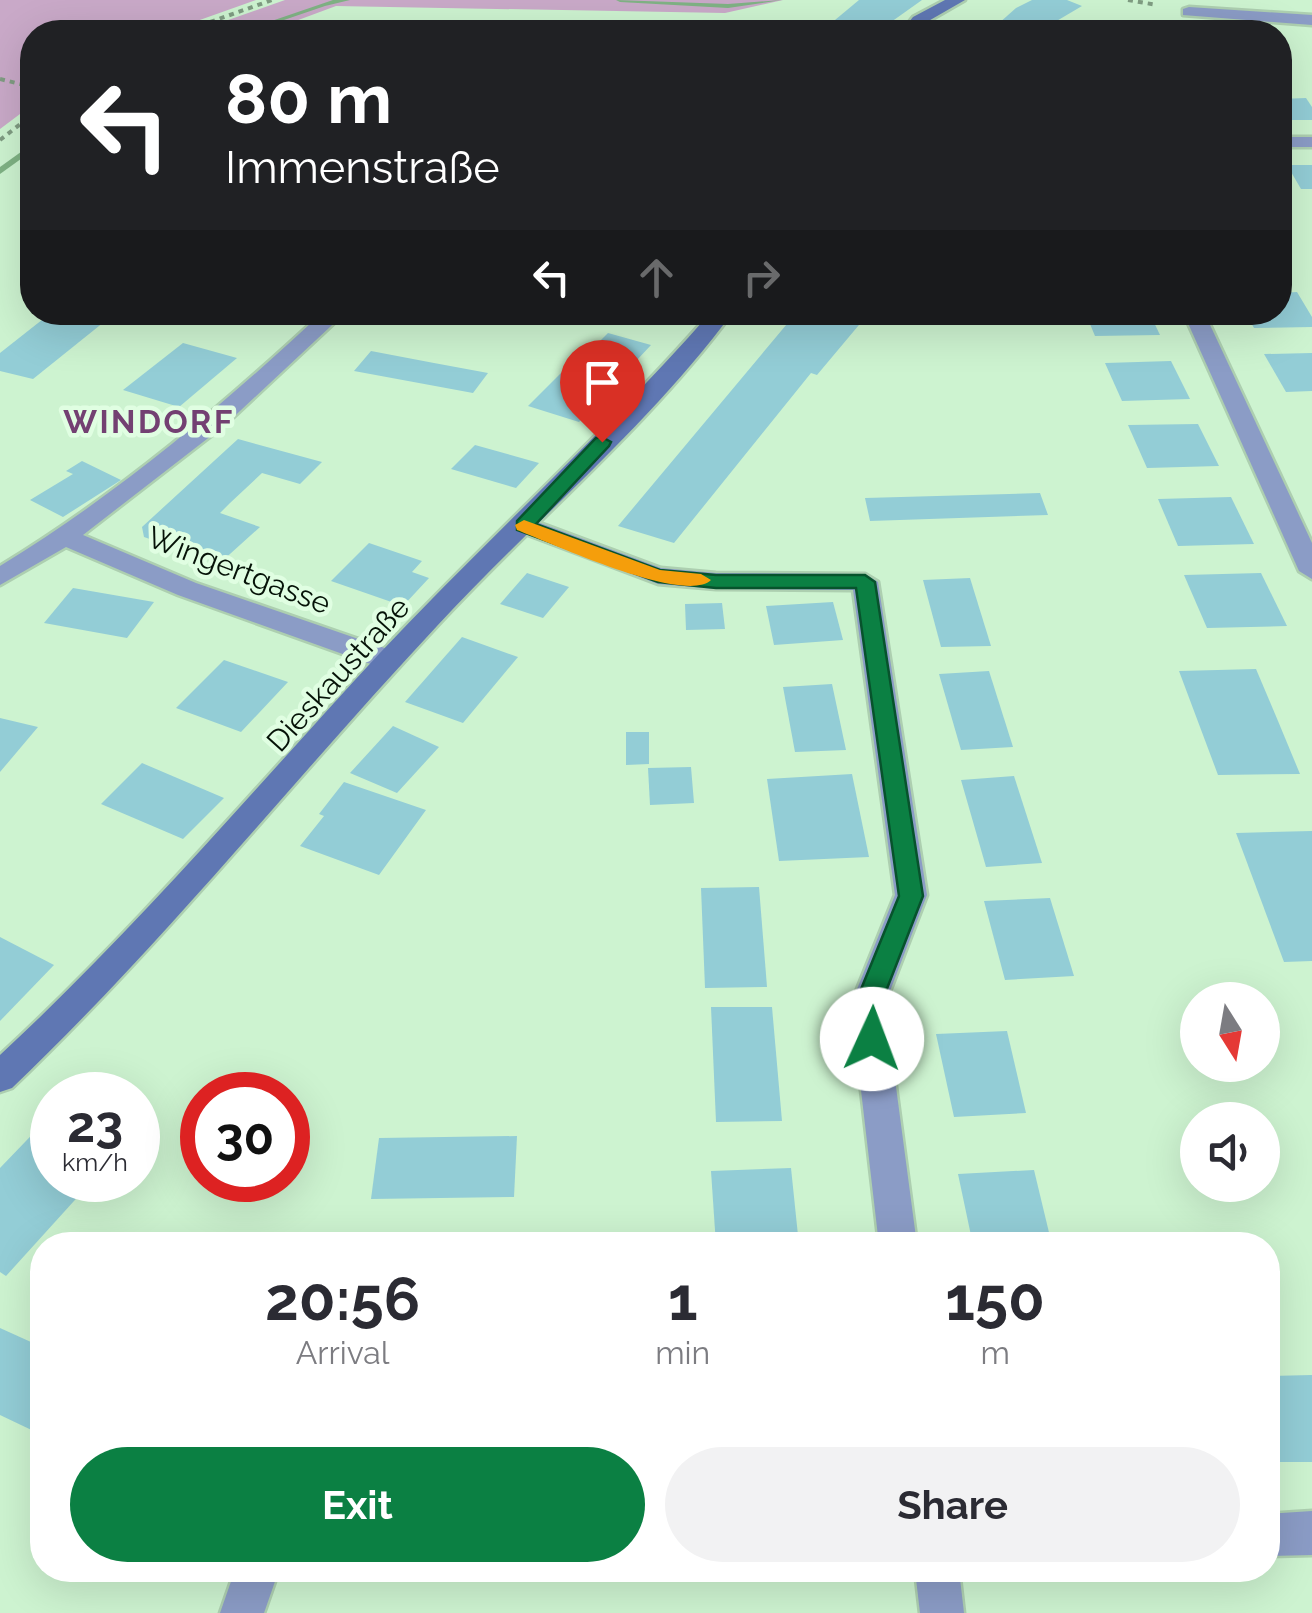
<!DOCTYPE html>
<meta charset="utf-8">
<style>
:root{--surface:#fff;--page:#f2f2f3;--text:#2b2b33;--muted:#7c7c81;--accent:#0b8043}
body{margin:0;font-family:Raleway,sans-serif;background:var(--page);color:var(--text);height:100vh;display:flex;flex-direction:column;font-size:38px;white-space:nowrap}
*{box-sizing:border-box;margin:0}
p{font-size:32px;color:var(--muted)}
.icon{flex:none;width:55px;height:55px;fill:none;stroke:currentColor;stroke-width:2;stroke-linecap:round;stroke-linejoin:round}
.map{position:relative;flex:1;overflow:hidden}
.panel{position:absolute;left:30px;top:1232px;width:1250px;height:350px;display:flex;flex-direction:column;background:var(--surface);border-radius:40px;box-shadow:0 10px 40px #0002}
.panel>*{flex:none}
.top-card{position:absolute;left:20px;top:20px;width:1272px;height:305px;border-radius:40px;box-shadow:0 10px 40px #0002;background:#202124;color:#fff;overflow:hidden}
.needle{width:65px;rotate:169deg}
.tools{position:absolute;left:1180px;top:982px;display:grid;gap:20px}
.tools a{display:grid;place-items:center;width:100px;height:100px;border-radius:50%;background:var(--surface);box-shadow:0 10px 40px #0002;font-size:50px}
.speed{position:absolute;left:30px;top:1072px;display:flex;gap:20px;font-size:50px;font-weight:700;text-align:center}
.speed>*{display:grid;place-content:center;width:130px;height:130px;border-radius:50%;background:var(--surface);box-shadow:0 10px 40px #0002;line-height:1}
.speed small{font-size:25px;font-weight:400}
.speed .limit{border:15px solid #d22;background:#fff;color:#111}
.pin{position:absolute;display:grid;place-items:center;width:85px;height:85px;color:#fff;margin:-102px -42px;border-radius:50% 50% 50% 0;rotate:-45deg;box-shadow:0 0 10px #0007}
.pin .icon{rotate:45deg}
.me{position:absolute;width:110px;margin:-55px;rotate:2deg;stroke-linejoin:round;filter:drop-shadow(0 0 8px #0008)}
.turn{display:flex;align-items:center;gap:35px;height:210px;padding:0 40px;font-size:45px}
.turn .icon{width:130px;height:130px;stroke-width:2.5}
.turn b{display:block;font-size:70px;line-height:85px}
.lanes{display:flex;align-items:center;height:95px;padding:0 40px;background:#0003;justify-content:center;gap:50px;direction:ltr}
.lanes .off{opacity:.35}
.eta{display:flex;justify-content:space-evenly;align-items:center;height:170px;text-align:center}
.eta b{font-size:60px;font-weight:700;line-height:70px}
.cta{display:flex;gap:20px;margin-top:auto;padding:20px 40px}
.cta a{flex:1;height:115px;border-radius:60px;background:var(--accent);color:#fff;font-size:40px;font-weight:700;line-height:115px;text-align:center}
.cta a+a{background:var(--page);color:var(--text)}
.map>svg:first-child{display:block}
</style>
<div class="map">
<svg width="1312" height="1613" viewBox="0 0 1312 1613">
<rect width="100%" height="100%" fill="#cdf3d0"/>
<g fill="#c9a9c8">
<polygon points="0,0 256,0 166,32 32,32 32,105 0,129"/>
<polygon points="285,0 783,0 725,13 336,6 266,32 194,32"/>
</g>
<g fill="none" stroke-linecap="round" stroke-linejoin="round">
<g fill="#7fb284" fill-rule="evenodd">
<polygon points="333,0 350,0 325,6 249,32 239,32"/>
<polygon points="616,0 728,4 782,0 728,8 620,2"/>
<polygon points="32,144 32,151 0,174 0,167"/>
</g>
</g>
<g fill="#93cdd6">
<polygon points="859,0 922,0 877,32 829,25"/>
<polygon points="1032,0 1067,0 1082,6 1038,32 989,32 1016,8"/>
<polygon points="325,20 354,22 384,25 377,32 314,32"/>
<polygon points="758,21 807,31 807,32 746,30"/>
<polygon points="1306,98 1312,107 1312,120 1280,120 1280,99"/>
<polygon points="1287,165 1312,165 1312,189 1301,189"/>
<polygon points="1297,292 1312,317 1312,327 1254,328 1245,312 1280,312 1280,293"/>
<polygon points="52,312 104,322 33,379 0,371 0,353"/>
<polygon points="797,312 880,312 877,317 869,313 817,375 811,373 674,543 618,526"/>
<polygon points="1085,312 1149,312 1160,335 1095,336"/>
<polygon points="608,333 651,345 579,422 528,406 576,358 582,359"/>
<polygon points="183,343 237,358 179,407 123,390"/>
<polygon points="371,351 434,363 488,373 473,393 354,371"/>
<polygon points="1312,353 1312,391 1286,392 1264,354"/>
<polygon points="1171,361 1190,399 1122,401 1105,363"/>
<polygon points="1198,424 1219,466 1147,468 1128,425"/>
<polygon points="238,439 322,462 300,484 262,473 230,503 220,513 260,527 220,563 144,537 142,527"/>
<polygon points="475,445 539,463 516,488 451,469"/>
<polygon points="82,461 121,480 63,517 30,500 73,474 66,471"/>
<polygon points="1040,493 1048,515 870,521 865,498"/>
<polygon points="1231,497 1254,544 1178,546 1158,499"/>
<polygon points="369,543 422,561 412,572 429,578 403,606 331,581"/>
<polygon points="527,573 569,587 543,618 500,604"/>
<polygon points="1261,573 1287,626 1207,628 1184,575"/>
<polygon points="970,578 991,646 941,647 923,580"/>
<polygon points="73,588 154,602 127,638 44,623"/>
<polygon points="833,602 843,640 774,645 766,606"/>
<polygon points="722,603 725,629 686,630 685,604"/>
<polygon points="462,637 518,657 463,723 405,702"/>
<polygon points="224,660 288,682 241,732 176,708"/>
<polygon points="1256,669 1278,721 1300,774 1218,775 1179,671"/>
<polygon points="989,671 1013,747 961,750 939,674"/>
<polygon points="832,684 846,750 795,752 783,687"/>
<polygon points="0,718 38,727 0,772"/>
<polygon points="393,726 439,747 397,793 350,773"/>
<polygon points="626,732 649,732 649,764 626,765"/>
<polygon points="142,763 224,798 183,839 101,804"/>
<polygon points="691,767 694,803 650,805 648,768"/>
<polygon points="852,774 869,857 779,861 767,779"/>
<polygon points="1014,776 1042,863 986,867 961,780"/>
<polygon points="344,782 426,810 379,875 300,846 324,816 319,814"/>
<polygon points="1312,831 1312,961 1284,962 1236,833"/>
<polygon points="759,887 767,987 705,988 701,888"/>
<polygon points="1050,898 1074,976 1005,980 984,901"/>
<polygon points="0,937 54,965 0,1021"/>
<polygon points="711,1007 772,1007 782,1121 716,1122"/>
<polygon points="1007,1031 1026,1113 954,1117 936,1034"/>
<polygon points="50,1116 52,1180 93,1180 6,1276 0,1272 0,1168"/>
<polygon points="517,1136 514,1197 371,1199 379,1138"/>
<polygon points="791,1168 799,1245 716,1245 711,1171"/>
<polygon points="1034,1170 1052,1245 973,1245 958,1174"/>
<polygon points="0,1328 42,1347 42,1435 0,1415"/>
<polygon points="1312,1375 1312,1462 1268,1462 1268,1376"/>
</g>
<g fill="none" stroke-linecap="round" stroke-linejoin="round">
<defs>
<g id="street">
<polygon points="1189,7 1312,15 1312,25 1183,15 1183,9"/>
<rect x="1280" y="137" width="32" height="10"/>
<path d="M323,312H346L225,425L83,535L196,583L399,653L403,660L399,667H379L178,595L66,547L0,585V566C118,494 222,406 323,312Z"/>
<polygon points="1183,312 1204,312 1312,543 1312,579 1299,571"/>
<polygon points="524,517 661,568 716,573 865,574 878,582 927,895 885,1004 917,1245 879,1245 851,1004 895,895 853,590 716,589 658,584 515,530 512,525 515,520"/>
<polygon points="1312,1511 1312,1555 1268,1556 1268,1514"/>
<polygon points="235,1570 279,1570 264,1613 220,1613"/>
<polygon points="915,1570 959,1570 964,1613 920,1613"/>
</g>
<g id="secondary">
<polygon points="945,0 965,0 925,23 917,32 901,32 913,17"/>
<path d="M711,312H733C648,427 534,521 437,626C294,779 164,943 12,1088L0,1092V1055C135,930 254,789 379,654C488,538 606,432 711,312Z"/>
</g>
</defs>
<use href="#street" stroke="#adcfb0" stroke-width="5"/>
<use href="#secondary" stroke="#adcfb0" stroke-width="5"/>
<g stroke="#7f9c82" stroke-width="4" stroke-dasharray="5 5" stroke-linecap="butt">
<polyline points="1128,0 1157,5"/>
<polyline points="182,32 272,0"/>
<polyline points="0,79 28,86 32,94"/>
<polyline points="0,140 32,115"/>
</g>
<use href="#street" fill="#8b9cc6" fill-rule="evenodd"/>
<use href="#secondary" fill="#5f77b3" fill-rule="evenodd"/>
</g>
<polygon fill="#0b8043" stroke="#07532c" stroke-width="2.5" points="602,437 611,442 609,446 536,524 660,570 716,575 865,575 875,582 923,896 881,1004 885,1039 881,1047 872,1050 863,1047 855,1004 899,896 856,588 716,588 658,582 517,530 517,521 596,438"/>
<path fill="#f59e0b" d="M524,520L660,570L701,574L711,580C685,605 551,543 517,530L515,525Z"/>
<g text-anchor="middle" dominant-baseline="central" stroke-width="9" stroke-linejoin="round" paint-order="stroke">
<g font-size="30" fill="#051207" stroke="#e0fee2">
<text transform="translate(239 570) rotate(21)">Wingertgasse</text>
<text transform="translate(338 674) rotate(-48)">Dieskaustraße</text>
</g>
<g font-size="32" font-weight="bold" letter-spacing="2.5" fill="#734072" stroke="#e0fee2">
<text x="149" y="421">WINDORF</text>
</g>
</g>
</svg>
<div class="tools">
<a><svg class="needle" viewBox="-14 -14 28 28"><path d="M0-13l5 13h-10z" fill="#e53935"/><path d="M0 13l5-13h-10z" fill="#7c7c81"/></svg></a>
<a><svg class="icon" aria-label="sound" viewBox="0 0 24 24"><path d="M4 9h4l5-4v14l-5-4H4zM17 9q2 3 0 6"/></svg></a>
</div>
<div class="speed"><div>23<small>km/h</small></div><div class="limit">30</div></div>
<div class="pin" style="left:602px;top:442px;background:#d93025"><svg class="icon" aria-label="arrive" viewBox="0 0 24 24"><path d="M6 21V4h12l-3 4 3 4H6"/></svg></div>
<svg class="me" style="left:872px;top:1039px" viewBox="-20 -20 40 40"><circle r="19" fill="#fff"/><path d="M0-13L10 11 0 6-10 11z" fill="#0b8043"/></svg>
<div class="top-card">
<div class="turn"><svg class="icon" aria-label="left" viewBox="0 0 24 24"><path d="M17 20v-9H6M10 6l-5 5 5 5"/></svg><div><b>80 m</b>Immenstraße</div></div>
<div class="lanes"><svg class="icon" aria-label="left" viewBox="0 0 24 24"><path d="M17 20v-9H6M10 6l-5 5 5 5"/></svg><svg class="icon off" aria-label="ahead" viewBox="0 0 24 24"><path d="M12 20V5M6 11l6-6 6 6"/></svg><svg class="icon off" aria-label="right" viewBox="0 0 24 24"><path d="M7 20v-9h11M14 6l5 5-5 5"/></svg></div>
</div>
<section class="panel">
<div class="eta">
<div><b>20:56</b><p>Arrival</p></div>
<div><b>1</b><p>min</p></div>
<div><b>150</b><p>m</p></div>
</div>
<div class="cta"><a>Exit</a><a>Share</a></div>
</section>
</div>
